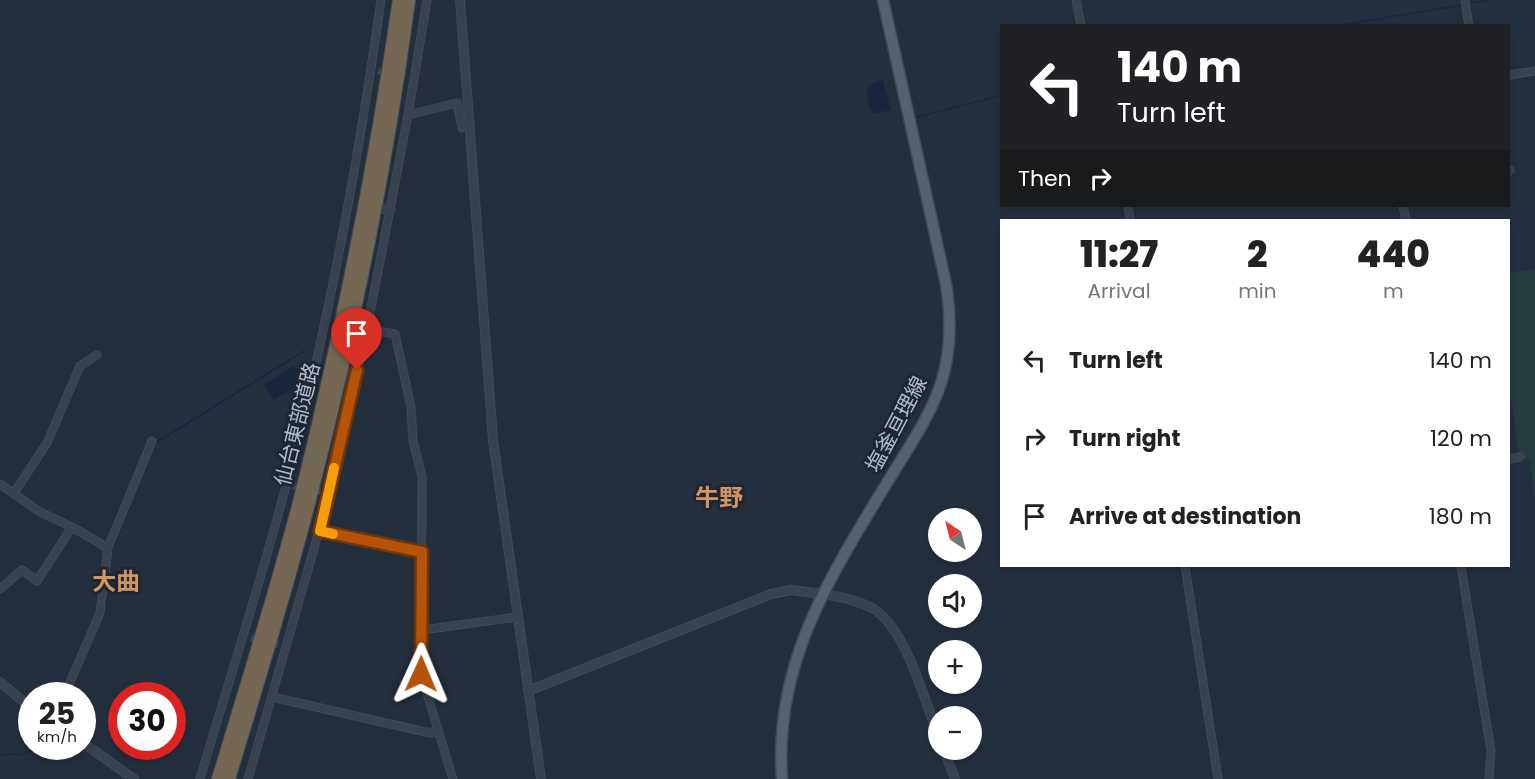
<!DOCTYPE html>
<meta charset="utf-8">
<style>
:root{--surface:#fff;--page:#f6f6f6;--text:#222;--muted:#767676}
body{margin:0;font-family:Poppins,"Noto Sans JP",sans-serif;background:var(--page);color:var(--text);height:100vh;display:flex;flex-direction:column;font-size:22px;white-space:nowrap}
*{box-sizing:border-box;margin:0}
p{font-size:20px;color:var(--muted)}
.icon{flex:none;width:33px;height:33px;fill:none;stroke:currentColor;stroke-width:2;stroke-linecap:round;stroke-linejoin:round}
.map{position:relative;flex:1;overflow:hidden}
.side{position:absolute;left:1000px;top:219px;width:510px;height:348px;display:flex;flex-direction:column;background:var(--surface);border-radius:0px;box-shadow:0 3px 9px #0003}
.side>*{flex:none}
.top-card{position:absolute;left:1000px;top:24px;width:510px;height:183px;border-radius:0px;box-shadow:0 3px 9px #0003;background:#202124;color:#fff;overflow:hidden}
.needle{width:39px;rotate:325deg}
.buttons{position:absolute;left:928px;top:508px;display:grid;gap:12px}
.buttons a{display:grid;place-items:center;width:54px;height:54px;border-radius:50%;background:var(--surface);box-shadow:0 3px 9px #0003;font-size:30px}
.speed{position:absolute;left:18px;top:682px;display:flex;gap:12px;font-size:30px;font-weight:700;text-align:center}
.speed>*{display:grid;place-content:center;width:78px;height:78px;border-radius:50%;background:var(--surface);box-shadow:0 3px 9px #0003;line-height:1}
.speed small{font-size:15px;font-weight:400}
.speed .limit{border:9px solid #d22;background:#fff;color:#111}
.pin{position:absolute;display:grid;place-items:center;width:51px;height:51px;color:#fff;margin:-62px -26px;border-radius:50% 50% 50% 0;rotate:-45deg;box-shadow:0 0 6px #0007}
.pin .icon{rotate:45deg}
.me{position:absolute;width:66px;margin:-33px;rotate:1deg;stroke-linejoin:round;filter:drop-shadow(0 0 4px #0008)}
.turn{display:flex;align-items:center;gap:21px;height:126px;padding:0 18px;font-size:27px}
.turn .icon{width:78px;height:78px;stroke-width:2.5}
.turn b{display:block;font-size:42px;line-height:51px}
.then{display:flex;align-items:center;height:57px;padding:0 18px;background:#0003;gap:12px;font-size:22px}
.eta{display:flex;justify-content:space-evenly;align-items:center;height:102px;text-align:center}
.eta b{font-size:36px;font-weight:800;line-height:42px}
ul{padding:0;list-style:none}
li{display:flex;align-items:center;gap:18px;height:78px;padding:0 18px}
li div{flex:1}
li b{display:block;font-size:22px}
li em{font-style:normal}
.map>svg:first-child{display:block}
</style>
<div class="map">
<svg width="1535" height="779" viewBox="0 0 1535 779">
<rect width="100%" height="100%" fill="#242f3e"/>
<polygon fill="#263c3f" points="1535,269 1535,499 1529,459 1520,460 1509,387 1509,273"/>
<g fill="#17263c">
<path d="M883,80L891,110L872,114C867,96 859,85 883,80Z"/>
<polygon points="292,367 299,369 293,388 274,400 264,384"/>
</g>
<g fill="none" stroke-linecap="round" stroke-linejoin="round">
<g stroke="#17263c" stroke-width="1.5">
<polyline points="1467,4 1490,0"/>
<polyline points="1336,26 1462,5"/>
<polyline points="914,118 1002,95"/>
<polyline points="157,442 304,351"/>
<polyline points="136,490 151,452"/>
<polyline points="110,556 134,494"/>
<polyline points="78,673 104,612 107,600"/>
<polyline points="25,753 39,747"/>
<polyline points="0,755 20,754"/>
</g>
<g stroke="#3a4453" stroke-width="7" stroke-dasharray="7 3.5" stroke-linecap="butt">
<polyline points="378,71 406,77"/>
<polyline points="293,486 321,492"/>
<polyline points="251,638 280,645"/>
</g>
<defs>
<g id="minor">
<polyline points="1076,0 1081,26"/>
<polyline points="1465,0 1469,26"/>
<polyline points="1509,75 1535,71"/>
<polyline points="408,115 457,103 462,128 469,126"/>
<polyline points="1509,171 1510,170"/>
<polyline points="1128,206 1130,220"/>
<polyline points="1403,206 1406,220"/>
<polyline points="382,209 391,210"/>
<polyline points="367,329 395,334 411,407 413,441 422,477 421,674 453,779"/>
<polyline points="1509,459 1520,457"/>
<polyline points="0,484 40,512 72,527 108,548 100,613 64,696"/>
<polyline points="14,493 47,443 80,366 97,355"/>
<polyline points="319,531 422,552"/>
<polyline points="108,548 152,441"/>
<polyline points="1185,566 1218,779"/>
<polyline points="1461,566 1491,751 1489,779"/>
<polyline points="0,589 22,570 37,581 72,527"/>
<polyline points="422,630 518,617"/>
<polyline points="272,697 430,733 438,730"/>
<path d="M200,779C229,680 261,582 287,482C329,323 358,163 381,0"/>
<polyline points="248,779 319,531 367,329 408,115 427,0"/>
</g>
<g id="tertiary">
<polyline points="460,0 493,440 541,779"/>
<polyline points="0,682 32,709"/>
<path d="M528,691L771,594L791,590L799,591C823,594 851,597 872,608C906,627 925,702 939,738"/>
<polyline points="82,742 134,779"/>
<polyline points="944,750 955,779"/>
</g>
<path id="primary" d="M782,779C774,667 826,583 882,491C928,415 961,379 946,284L883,0"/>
<g id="motorway">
<path d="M218,779C247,683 277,588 302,491C342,329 375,165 399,0"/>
<path d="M229,779C257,685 287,590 311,495C353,332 387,167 409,0"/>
</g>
</defs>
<use href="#minor" stroke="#414a57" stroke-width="9"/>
<use href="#tertiary" stroke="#414a57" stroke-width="10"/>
<use href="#primary" stroke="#414a57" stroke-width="13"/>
<use href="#motorway" stroke="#434c59" stroke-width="14"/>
<use href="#minor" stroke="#38414e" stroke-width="7"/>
<use href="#tertiary" stroke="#38414e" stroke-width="8"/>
<use href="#primary" stroke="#56606e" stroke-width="10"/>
<use href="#motorway" stroke="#746855" stroke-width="12"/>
</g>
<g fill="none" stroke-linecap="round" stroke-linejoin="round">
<defs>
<polyline id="route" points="357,370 320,531 422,552 421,674"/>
</defs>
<use href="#route" stroke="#753606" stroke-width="15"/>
<use href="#route" stroke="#b45309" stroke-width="10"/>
<polyline stroke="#f59e0b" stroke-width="10" points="333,534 320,531 334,468"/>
</g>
<g text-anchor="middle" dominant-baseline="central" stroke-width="6" stroke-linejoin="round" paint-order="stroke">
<g font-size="21" fill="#b4bcc9" stroke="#1d2633">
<text transform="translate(297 424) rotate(-76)">仙台東部道路</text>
<text transform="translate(896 424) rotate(-62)">塩釜亘理線</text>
</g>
<g font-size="24" font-weight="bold" fill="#d59563" stroke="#1d2633">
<text x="719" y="497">牛野</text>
<text x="116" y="581">大曲</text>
</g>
</g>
</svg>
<div class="buttons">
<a><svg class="needle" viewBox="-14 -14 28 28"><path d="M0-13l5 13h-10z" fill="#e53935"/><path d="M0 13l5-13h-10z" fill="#767676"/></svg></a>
<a><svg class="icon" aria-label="sound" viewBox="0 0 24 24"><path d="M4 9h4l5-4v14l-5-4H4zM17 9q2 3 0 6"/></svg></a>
<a>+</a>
<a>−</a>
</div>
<div class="speed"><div>25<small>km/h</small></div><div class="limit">30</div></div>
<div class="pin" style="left:357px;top:370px;background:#d93025"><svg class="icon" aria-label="arrive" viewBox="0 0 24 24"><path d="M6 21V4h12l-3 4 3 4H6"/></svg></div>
<svg class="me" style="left:421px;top:674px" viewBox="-20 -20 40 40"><path d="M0-17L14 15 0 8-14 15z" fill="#b45309" stroke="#fff" stroke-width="4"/></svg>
<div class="top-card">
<div class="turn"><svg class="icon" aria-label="left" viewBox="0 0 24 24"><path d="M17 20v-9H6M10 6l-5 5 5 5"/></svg><div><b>140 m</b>Turn left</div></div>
<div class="then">Then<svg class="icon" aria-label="right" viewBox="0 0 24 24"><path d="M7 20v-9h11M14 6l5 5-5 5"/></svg></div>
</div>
<section class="side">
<div class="eta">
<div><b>11:27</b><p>Arrival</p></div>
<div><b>2</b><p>min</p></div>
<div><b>440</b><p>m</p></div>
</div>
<ul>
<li><svg class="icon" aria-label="left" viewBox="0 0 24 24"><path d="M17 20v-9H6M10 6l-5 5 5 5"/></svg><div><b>Turn left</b></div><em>140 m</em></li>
<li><svg class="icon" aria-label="right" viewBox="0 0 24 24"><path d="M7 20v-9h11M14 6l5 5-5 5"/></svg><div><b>Turn right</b></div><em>120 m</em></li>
<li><svg class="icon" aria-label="arrive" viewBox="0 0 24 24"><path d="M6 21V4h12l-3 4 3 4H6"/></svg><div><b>Arrive at destination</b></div><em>180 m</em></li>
</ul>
</section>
</div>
